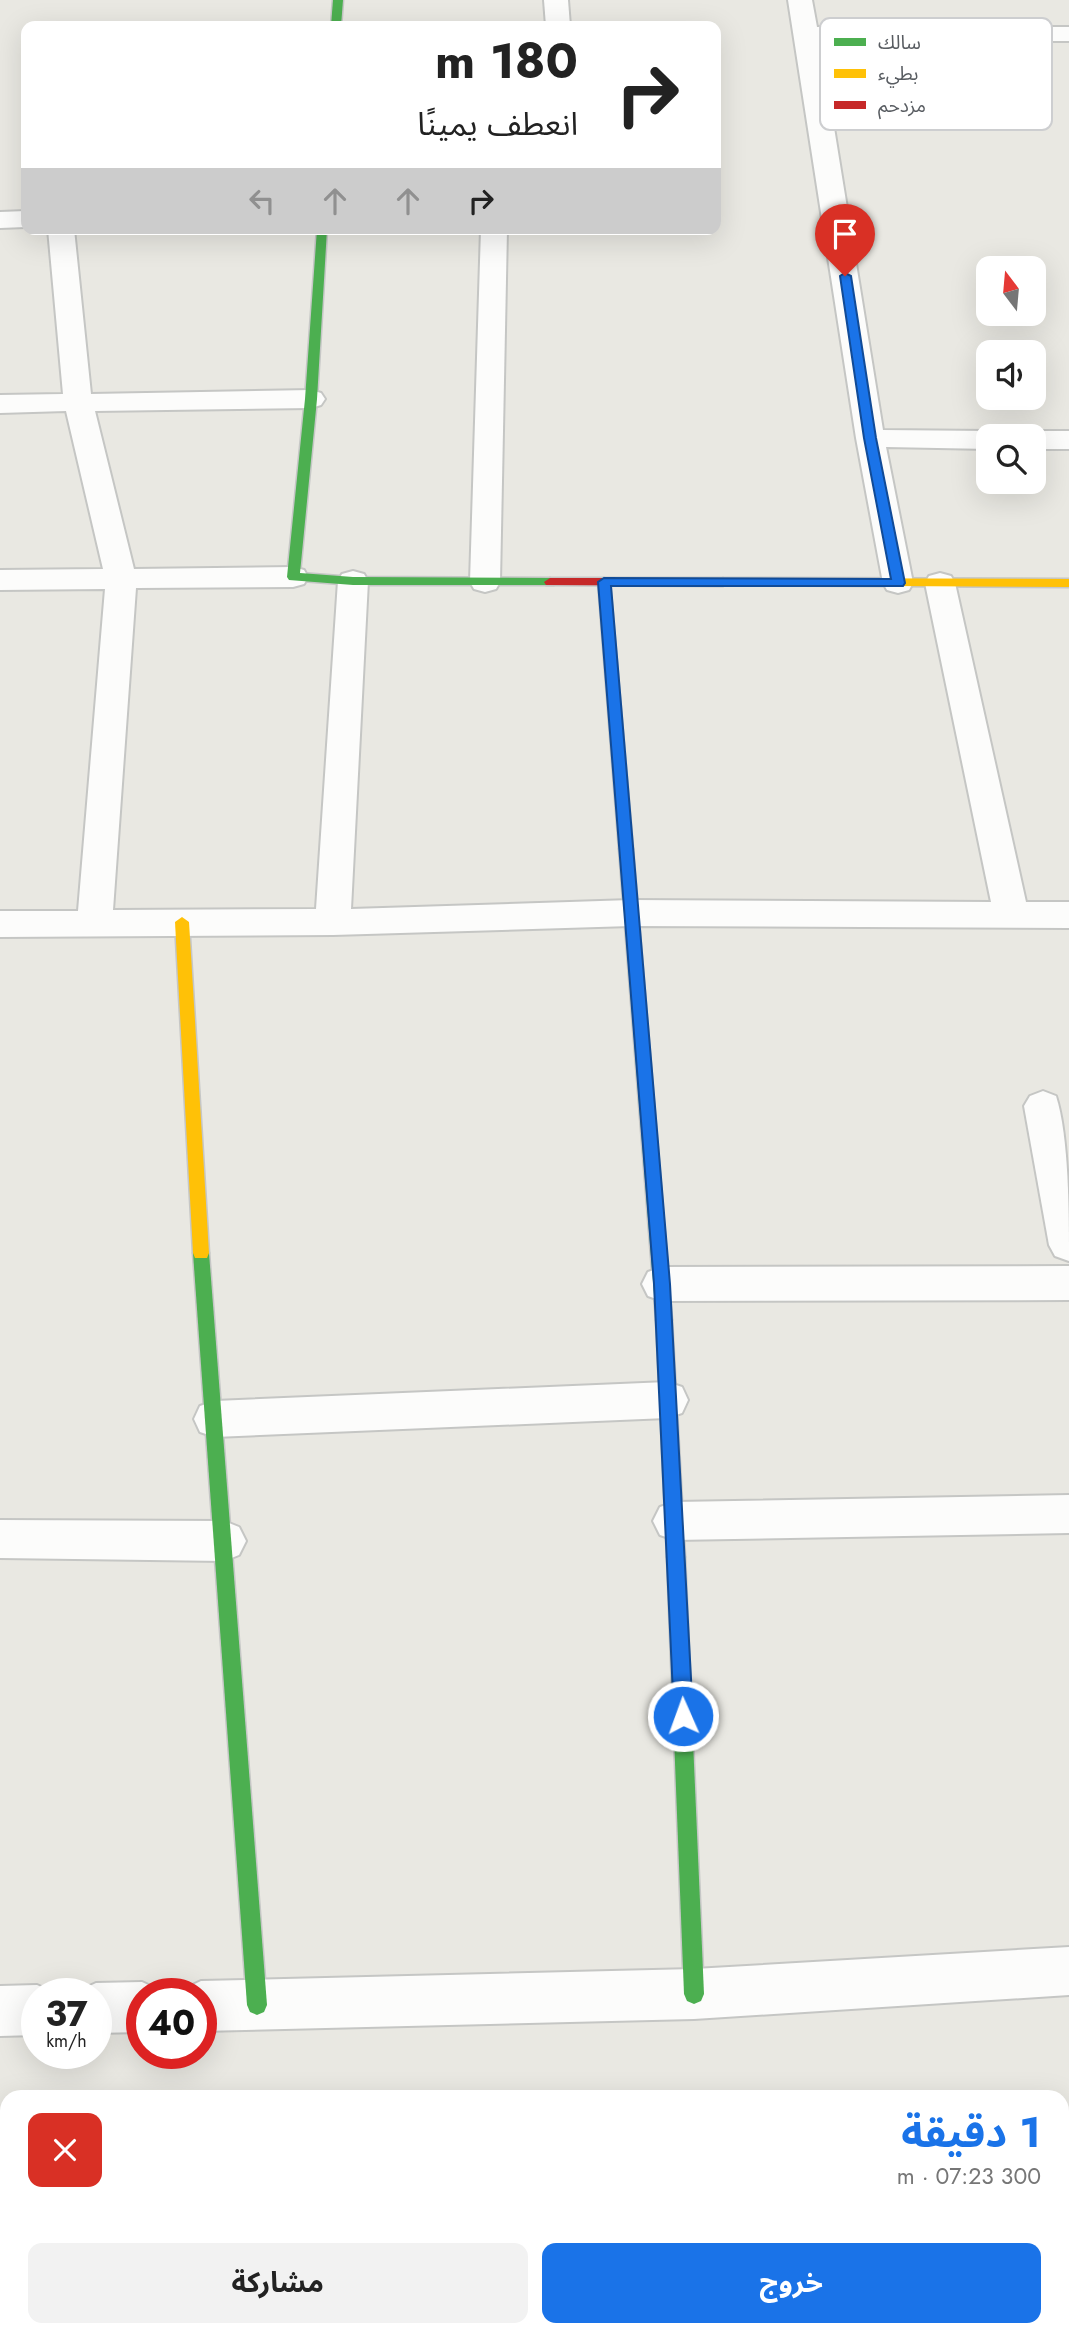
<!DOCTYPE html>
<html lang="ar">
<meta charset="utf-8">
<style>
:root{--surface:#fff;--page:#f2f2f2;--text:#222;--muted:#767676;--accent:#1a73e8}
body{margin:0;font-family:Jost,"Noto Sans Arabic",sans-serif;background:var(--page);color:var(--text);direction:rtl;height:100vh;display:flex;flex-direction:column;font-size:26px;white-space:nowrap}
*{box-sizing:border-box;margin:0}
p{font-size:23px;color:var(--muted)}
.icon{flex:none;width:38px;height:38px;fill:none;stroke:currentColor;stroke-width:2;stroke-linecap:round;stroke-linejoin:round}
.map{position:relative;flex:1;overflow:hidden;direction:ltr}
.panel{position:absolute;left:0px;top:2090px;width:1069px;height:247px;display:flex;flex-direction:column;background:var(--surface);border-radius:21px 21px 0 0;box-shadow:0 7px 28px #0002;direction:rtl}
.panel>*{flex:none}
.banner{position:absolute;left:21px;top:21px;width:700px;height:214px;border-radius:14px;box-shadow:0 7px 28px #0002;direction:rtl;background:#fff;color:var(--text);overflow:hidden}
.needle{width:46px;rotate:344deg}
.controls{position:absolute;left:976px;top:256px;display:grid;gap:14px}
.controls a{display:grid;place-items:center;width:70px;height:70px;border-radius:14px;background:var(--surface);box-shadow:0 7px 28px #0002;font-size:35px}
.speed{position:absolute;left:21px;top:1978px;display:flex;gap:14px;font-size:35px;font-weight:700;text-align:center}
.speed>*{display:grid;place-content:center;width:91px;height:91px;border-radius:50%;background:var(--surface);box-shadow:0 7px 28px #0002;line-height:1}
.speed small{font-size:18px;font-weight:400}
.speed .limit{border:10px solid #d22;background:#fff;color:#111}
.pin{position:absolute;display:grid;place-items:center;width:60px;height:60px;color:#fff;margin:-72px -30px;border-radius:50% 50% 50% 0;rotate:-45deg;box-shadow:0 0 7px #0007}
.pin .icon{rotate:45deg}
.me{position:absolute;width:77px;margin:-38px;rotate:358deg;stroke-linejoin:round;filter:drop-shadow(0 0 5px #0008)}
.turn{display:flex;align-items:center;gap:24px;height:147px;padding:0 28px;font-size:32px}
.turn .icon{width:91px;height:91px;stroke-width:2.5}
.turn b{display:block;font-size:49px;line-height:60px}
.lanes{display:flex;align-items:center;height:66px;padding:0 28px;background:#0003;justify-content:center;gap:35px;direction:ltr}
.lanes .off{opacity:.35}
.round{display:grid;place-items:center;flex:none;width:74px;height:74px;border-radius:14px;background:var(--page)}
.overview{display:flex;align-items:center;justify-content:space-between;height:119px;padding:0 28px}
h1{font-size:42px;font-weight:700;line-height:52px;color:var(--accent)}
.primary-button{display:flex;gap:14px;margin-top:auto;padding:14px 28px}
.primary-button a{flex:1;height:80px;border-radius:14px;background:var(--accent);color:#fff;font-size:28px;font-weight:700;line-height:80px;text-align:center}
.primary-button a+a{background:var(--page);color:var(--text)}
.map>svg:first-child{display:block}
</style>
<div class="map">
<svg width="1069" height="2336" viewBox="0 0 1069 2336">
<rect width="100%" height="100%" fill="#e9e8e2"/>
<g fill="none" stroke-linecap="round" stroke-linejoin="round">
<defs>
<g id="street">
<polygon points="544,0 568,0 570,26 546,26"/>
<polygon points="788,0 812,0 817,27 1069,27 1069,41 820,41 883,430 989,431 1001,436 989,436 989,449 886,447 913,583 909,590 898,593 887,590 883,583 856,438"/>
<polygon points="26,211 26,227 0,228 0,212"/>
<polygon points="48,229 74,229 91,394 311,390 321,393 325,399 321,405 311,408 95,411 134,569 293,567 304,570 308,577 304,584 293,587 136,588 113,910 316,909 338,581 342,574 353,571 364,574 368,581 351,909 631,900 991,902 925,583 929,576 940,573 951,576 955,583 1026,902 1069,902 1069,928 631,926 333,935 0,937 0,911 78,911 105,589 0,590 0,570 103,569 66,411 0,413 0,395 63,394"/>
<polygon points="481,229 507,229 500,582 496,589 485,592 474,589 470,582"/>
<polygon points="1034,431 1069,431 1069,449 1034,449 1034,436 1022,436"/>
<path d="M1043,1091L1056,1096C1069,1136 1069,1215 1069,1261L1055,1256L1049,1245L1024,1106L1030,1096Z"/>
<polygon points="1069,1266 1069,1300 662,1301 648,1296 642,1284 648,1272 662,1267"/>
<polygon points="667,1382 682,1387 688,1400 682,1413 667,1418 215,1437 200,1432 194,1419 200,1406 215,1401"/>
<polygon points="1069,1495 1069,1533 675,1540 660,1535 653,1521 660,1507 675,1502"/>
<polygon points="0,1520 224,1521 239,1527 246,1541 239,1555 224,1561 0,1558"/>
<polygon points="1069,1947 1069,1995 694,2019 201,2031 201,1993 182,1993 184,1989 201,1981 694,1969"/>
<polygon points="142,1982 159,1990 161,1993 142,1993 142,2032 96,2033 96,1993 77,1993 79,1991 96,1983"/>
<polygon points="37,1985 55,1993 37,1993 37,2035 0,2036 0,1986"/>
<rect x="1062" y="2250" width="7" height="52"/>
<rect x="0" y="2264" width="7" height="54"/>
<rect x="792" y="2329" width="54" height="7"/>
</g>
<g id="fast">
<polygon points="333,0 343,0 341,26 331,26"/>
<polygon points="317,229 327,229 317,399 300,573 353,577 550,578 556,582 554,585 353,585 289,580 287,577 305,399"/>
<polygon points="626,844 633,849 672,1320 670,1325 664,1327 658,1325 656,1320 619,849"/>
<polygon points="201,1246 207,1248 209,1253 267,2005 264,2012 257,2015 250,2012 247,2005 193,1253 195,1248"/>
<polygon points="676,1549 682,1551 685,1557 704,1994 701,2001 694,2004 687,2001 684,1994 667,1557 670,1551"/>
</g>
<g id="slow">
<polygon points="604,578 610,582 633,849 626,854 619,849 598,582"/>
<polygon points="723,578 1069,579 1069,587 719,585 717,582"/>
<polygon points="182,917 189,922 209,1253 207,1258 195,1258 193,1253 175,922"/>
<polygon points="664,1313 670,1315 672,1320 685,1557 682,1563 676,1565 670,1563 667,1557 656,1320 658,1315"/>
</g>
<polygon id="jam" points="550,578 723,578 729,582 723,586 546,585 544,582"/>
</defs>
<use href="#street" stroke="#c5c6c4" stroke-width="4"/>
<use href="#fast" stroke="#c6c7c6" stroke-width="3"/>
<use href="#slow" stroke="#c6c7c6" stroke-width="3"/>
<use href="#jam" stroke="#c6c7c6" stroke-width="3"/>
<use href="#street" fill="#fcfcfb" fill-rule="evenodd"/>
<use href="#fast" fill="#4caf50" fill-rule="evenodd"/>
<use href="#slow" fill="#ffc107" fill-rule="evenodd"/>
<use href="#jam" fill="#c62828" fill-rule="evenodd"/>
</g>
<polygon fill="#1a73e8" stroke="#114b97" stroke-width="2" points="845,273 851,276 876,438 905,583 903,586 611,586 670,1284 693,1716 690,1722 683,1725 677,1722 674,1716 654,1284 598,582 604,578 891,579 864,438 840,276"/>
<rect x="820" y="18" width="232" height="112" rx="10" fill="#fff" stroke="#cdced0" stroke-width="2"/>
<rect x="834" y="38" width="32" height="8" fill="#4caf50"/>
<rect x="834" y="69" width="32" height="9" fill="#ffc107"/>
<rect x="834" y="101" width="32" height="8" fill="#c62828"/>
<g font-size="19" fill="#585c61">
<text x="878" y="49">سالك</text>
<text x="878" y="80">بطيء</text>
<text x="878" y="112">مزدحم</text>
</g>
</svg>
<div class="controls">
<a><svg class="needle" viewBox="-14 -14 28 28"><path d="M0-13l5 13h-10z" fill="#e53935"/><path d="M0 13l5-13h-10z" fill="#767676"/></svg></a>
<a><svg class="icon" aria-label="sound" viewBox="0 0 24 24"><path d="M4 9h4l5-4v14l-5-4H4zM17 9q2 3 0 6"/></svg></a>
<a><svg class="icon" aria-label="search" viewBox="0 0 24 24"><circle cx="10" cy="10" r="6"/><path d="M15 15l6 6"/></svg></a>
</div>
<div class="speed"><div>37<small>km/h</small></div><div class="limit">40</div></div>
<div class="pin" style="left:845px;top:276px;background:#d93025"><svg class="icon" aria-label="arrive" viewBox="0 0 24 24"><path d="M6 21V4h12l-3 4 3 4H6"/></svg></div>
<svg class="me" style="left:683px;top:1716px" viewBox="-20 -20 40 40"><circle r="17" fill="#1a73e8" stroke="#fff" stroke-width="3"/><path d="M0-11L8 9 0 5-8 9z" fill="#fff"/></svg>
<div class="banner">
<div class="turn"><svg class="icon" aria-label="right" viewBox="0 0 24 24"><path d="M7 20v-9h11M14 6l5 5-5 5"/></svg><div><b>180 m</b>انعطف يمينًا</div></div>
<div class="lanes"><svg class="icon off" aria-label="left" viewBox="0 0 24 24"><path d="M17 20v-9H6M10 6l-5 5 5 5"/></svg><svg class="icon off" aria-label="ahead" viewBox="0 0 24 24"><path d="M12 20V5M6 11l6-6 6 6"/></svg><svg class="icon off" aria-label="ahead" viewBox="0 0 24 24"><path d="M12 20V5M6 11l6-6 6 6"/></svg><svg class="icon" aria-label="right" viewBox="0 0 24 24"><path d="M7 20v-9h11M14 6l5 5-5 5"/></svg></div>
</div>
<section class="panel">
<div class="overview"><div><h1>1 دقيقة</h1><p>300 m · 07:23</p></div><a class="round" style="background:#d93025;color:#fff"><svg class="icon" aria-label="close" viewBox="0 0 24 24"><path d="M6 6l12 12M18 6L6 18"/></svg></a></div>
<div class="primary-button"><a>خروج</a><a>مشاركة</a></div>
</section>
</div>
